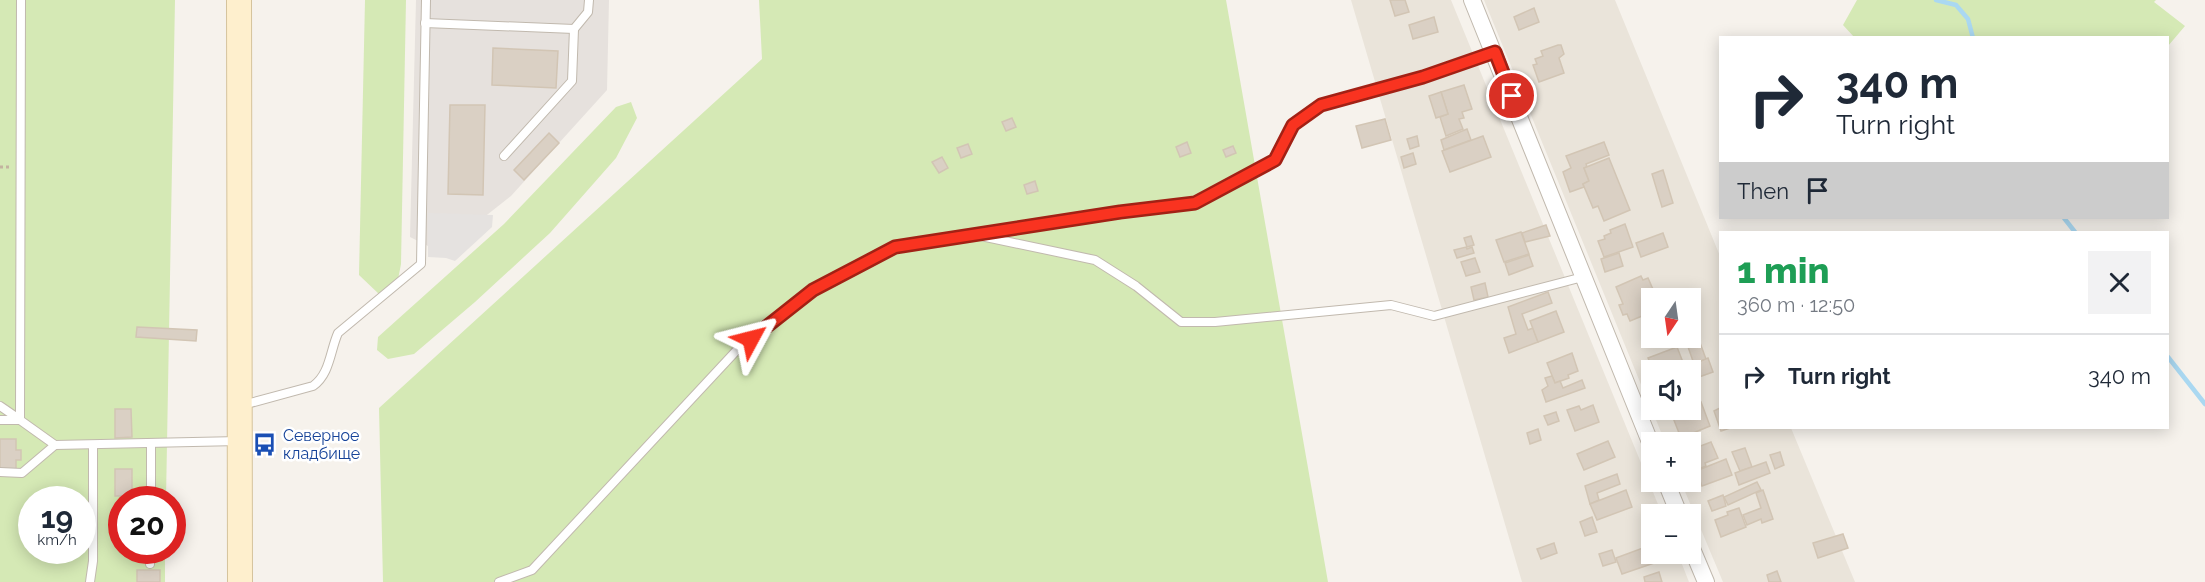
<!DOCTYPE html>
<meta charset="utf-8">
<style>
:root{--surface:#fff;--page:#f2f2f3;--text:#1f2937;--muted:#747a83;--line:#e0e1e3}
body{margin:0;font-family:Raleway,sans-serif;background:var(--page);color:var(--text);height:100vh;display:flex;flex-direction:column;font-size:22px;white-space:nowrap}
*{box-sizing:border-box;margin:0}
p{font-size:20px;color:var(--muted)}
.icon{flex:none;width:33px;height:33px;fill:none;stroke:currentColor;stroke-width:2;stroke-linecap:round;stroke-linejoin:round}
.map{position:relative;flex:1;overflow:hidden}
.side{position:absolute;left:1719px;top:231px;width:450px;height:198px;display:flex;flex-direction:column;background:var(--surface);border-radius:0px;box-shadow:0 3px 15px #0003}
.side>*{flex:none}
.guide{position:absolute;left:1719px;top:36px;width:450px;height:183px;border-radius:0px;box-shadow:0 3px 15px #0003;background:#fff;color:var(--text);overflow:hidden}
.needle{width:39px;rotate:193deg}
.tools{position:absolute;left:1641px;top:288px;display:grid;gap:12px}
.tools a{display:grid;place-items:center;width:60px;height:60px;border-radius:0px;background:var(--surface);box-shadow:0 3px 15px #0003;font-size:30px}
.speed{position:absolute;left:18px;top:486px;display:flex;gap:12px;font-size:30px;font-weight:700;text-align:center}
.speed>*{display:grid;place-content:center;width:78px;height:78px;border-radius:50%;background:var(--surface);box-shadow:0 3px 15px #0003;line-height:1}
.speed small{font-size:15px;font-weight:400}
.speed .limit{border:9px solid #d22;background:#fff;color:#111}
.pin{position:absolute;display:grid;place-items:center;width:51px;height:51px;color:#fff;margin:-26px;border:3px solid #fff;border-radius:50%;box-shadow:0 2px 6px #0007}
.me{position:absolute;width:66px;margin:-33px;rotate:52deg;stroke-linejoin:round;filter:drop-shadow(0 0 4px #0008)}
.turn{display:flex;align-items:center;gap:21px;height:126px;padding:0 18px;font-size:27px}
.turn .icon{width:78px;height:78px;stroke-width:2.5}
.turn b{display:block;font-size:42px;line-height:51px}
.then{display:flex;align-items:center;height:57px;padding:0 18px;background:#0003;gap:12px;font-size:22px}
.round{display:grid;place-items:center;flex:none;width:63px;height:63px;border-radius:0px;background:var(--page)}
.summary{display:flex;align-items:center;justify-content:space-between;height:102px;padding:0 18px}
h1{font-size:36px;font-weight:800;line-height:45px;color:#1e9e55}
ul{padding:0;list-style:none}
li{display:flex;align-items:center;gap:18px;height:84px;padding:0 18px;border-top:2px solid var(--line)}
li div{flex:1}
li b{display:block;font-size:22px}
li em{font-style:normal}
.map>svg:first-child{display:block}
</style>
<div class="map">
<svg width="2205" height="582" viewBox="0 0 2205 582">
<rect width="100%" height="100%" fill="#f6f2ec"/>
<g fill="#eae4da" fill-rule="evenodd">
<polygon points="1351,0 1451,0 1662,514 1652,514 1652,554 1678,554 1689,582 1522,582"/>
<path d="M1484,0H1615L1720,256V428H1791L1855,582H1723L1681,482H1690V442H1665L1652,410H1690V370H1652L1651,409ZM1652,298H1690V338H1652Z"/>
</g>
<polygon fill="#e6e1dd" points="416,0 609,0 607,90 511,196 440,252 410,237"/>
<g fill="#d5e9b5" fill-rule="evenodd">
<path d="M0,0H175L166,499L122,500V550L165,551V582H0ZM32,500H82V550H32Z"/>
<polygon points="365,0 406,0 401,264 396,290 380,295 359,275"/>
<polygon points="759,0 1226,0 1328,582 383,582 379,408 762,59"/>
<polygon points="1857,0 2156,0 2154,2 2185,26 2168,46 2168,38 1854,37 1843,25"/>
<polygon points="631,102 637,118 616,158 550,233 475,302 414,354 388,359 377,350 378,337 504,224 616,107"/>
</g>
<polygon fill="#e5e2e0" points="428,213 493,215 492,227 455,261 446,258 428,257"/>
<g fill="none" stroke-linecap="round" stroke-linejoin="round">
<g stroke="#aad8f1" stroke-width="4.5">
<polyline points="1936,0 1956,5 1968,19 1973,38"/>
<polyline points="2064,218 2075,232"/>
<polyline points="2168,357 2205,404"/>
</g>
</g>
<g fill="#dad0c4" stroke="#d2c5b4" stroke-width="1.5">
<polygon points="1390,0 1405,0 1409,12 1395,16"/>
<polygon points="1534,8 1539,22 1519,30 1514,17"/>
<polygon points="1434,17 1438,32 1413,39 1409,25"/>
<polygon points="1558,45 1561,45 1564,54 1559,58 1564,73 1539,82 1533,65 1537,64 1535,59 1543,56 1541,51"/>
<polygon points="493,48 558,51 556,88 492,85"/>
<polygon points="1464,85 1472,109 1462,112 1464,118 1459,119 1463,129 1446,136 1440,117 1448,114 1441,92"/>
<polygon points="1441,92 1448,114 1436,118 1429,96"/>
<polygon points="450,105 485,105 483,195 448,194"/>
<polygon points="1012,118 1016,127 1006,131 1002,122"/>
<polygon points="1385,119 1391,140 1362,148 1356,126"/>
<polygon points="1467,129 1471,140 1444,150 1441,140"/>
<polygon points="549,133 559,143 524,180 514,170"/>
<polygon points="1417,136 1419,146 1410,149 1407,139"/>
<polygon points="1483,136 1491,157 1450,172 1442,151"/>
<polygon points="1187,142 1191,153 1180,157 1176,147"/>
<polygon points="1604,142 1609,155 1586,164 1587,167 1584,168 1589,181 1583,184 1584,187 1570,192 1563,172 1571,168 1566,156"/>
<polygon points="968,144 972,154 961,158 957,148"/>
<polygon points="1233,146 1236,153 1226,157 1223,150"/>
<polygon points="1413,153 1416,164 1404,168 1401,157"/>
<polygon points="942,157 948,168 939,173 932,162"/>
<polygon points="1609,158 1630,210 1604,221 1598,206 1593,208 1583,184 1589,181 1584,168"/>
<polygon points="1663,170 1673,203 1662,207 1652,174"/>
<polygon points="1035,181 1038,191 1027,194 1024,185"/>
<polygon points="1625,224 1633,247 1604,257 1598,241 1605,239 1604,236 1611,233 1610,230"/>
<polygon points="1546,225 1550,236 1525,242 1522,233"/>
<polygon points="1521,232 1529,254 1504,262 1496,240"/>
<polygon points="1663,233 1668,247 1641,257 1636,243"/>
<polygon points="1471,236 1474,245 1467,247 1464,238"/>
<polygon points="1466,247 1467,249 1472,247 1474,253 1457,258 1454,250"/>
<polygon points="1619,253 1623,266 1605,272 1601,259"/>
<polygon points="1529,255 1533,266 1509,275 1505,263"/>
<polygon points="1475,258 1480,272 1466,276 1461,262"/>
<polygon points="1641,276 1643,280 1648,278 1656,296 1660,294 1662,298 1652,298 1652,312 1630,321 1627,314 1623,315 1619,305 1623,304 1616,287"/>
<polygon points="1485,283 1488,297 1474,300 1471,287"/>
<polygon points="1548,292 1552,303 1522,314 1528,330 1533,328 1538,342 1509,353 1504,338 1516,334 1508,307"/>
<polygon points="1556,311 1564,332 1538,342 1530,321"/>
<polygon points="137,327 197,330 196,341 136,337"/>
<polygon points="1699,340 1706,359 1694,364 1687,344"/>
<polygon points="1677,347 1686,370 1653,370 1648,358"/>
<polygon points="1572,353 1578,371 1568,375 1569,378 1555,383 1547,363"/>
<polygon points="1708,358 1713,372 1699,377 1694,364"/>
<polygon points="1552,376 1555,383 1560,381 1563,388 1582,380 1585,388 1546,402 1542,390 1548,386 1545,378"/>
<polygon points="1692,399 1694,404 1701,402 1710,426 1681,438 1670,410 1690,410"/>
<polygon points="1593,405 1599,422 1575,431 1567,410 1579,406 1581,410"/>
<polygon points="1720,408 1720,428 1730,428 1721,431 1714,411"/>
<polygon points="115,409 131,409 132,437 115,438"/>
<polygon points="1556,412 1559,421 1548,425 1544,416"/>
<polygon points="1538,429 1541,440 1530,444 1527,433"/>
<polygon points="0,439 16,439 16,450 21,450 21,460 16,460 16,471 0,470"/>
<polygon points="1608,441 1615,457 1584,470 1577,454"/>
<polygon points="1711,442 1718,458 1705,463 1706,466 1696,470 1690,457 1690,450"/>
<polygon points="1745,448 1752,467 1740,471 1732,452"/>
<polygon points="1780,452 1784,465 1775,469 1770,455"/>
<polygon points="1726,459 1732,475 1702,486 1696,471"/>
<polygon points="1766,462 1770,473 1739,485 1735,473"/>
<rect x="115" y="469" width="17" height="27"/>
<polygon points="1617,474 1620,484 1597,493 1599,500 1590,504 1585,486"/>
<polygon points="1757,482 1761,490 1728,505 1724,497"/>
<polygon points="1626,490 1632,507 1597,520 1590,504"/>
<polygon points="1763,490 1773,519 1762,523 1761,519 1747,525 1743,515 1761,508 1756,493"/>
<polygon points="1723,495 1726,506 1712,511 1708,501"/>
<polygon points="1739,508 1746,527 1721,537 1715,520 1728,515 1727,512"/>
<polygon points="1592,517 1597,532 1585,536 1580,522"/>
<polygon points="1843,534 1848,548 1818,558 1813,543"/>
<polygon points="1554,543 1557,553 1541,559 1537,549"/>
<polygon points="1651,545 1652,554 1654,554 1657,562 1622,574 1616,558"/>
<polygon points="1612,550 1616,562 1603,566 1599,554"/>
<rect x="137" y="570" width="23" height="12"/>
<polygon points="1777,571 1781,582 1769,582 1767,575"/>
<polygon points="1659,572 1662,582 1645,582 1644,577"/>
</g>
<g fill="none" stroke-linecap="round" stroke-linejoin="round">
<defs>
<g id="service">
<polyline points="425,23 574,29 588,12 589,0"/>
<polyline points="504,156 572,81 574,29"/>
<polyline points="981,236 1095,260 1136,286 1181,322 1215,322 1391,305 1434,316 1583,277"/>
<path d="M243,405L313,386C330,374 330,351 338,333L421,264L426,0"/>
<polyline points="0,406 19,419"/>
<polyline points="0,420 20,420 55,445 239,441"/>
<polyline points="20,420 21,0"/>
<polyline points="0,472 22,473 55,445"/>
<polyline points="151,500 151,443"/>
<polyline points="150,564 150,550"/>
<polyline points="90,582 93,561 93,445"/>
<polyline points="499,582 532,570 736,351 814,290 895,247 1120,212 1195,203 1275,160 1293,125 1321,105 1423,77 1495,53"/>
</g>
<g id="minor">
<polyline points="1472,0 1652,447"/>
<polyline points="1666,482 1679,514"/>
<polyline points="1690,544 1706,582"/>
</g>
<polyline id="secondary" points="239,0 240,582"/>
</defs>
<use href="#service" stroke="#c1b9ae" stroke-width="10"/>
<use href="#minor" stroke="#c1b9ae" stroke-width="18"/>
<use href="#secondary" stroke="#d5c39c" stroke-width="26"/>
<polyline stroke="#c3b49f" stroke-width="3" stroke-dasharray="3 3" stroke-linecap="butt" points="0,167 9,167"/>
<use href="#service" stroke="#fff" stroke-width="8"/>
<use href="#minor" stroke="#fff" stroke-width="16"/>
<use href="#secondary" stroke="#feefcd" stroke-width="24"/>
</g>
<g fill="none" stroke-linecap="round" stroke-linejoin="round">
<defs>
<polyline id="route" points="751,339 813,290 895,247 1120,212 1195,203 1275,160 1293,125 1321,105 1423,77 1495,52 1512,96"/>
</defs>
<use href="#route" stroke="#a22115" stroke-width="15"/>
<use href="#route" stroke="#f93320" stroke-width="10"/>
</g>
<defs>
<symbol id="bus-bare" viewBox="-9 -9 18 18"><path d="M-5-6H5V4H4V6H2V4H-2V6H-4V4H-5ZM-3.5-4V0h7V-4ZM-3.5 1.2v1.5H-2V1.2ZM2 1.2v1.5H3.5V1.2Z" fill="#1a4fb4" stroke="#fff" stroke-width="2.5" paint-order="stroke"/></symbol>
</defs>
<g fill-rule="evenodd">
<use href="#bus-bare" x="248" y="428" width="33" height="33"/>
</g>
<g text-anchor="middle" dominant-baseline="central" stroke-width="5" stroke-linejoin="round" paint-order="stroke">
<g font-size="16" fill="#164399" stroke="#fff" text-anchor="start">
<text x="283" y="435">Северное<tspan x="283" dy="18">кладбище</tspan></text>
</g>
</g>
</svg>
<div class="tools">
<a><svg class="needle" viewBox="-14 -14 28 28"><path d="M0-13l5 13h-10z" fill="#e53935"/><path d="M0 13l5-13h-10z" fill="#747a83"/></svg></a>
<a><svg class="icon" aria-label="sound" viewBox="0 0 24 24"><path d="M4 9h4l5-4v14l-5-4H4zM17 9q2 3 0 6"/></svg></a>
<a>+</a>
<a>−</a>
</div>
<div class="speed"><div>19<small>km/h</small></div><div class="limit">20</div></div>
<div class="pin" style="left:1512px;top:96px;background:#d93025"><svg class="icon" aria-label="arrive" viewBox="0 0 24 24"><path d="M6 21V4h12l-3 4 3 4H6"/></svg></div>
<svg class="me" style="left:751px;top:339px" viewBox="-20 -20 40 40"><path d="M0-17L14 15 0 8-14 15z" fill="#f93320" stroke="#fff" stroke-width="4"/></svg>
<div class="guide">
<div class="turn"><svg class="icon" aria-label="right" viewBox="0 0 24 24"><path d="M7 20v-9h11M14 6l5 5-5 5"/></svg><div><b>340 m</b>Turn right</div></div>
<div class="then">Then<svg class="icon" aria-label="arrive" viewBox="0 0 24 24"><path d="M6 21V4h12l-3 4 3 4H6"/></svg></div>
</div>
<section class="side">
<div class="summary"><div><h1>1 min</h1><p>360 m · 12:50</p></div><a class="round"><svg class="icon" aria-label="close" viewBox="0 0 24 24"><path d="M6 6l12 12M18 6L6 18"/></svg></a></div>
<ul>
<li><svg class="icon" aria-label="right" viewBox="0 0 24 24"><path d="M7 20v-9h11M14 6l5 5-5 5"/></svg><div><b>Turn right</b></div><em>340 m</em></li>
</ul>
</section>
</div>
